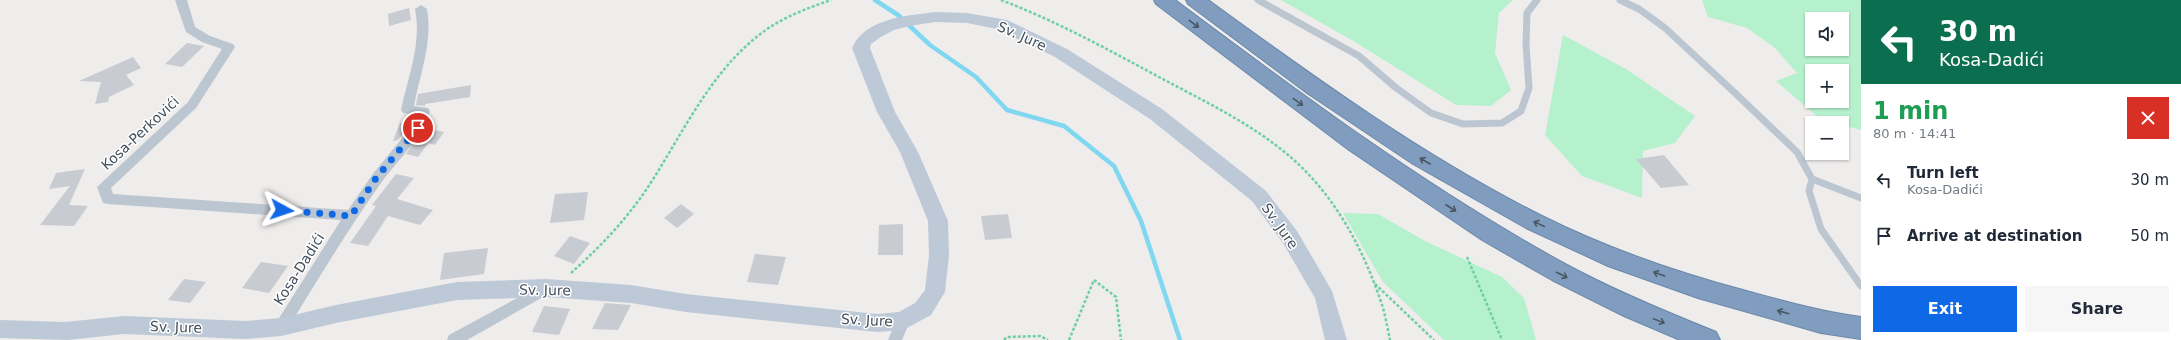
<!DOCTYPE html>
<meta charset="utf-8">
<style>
:root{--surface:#fff;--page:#f6f6f7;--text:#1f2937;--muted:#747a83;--accent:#0f69e6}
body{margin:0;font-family:"DejaVu Sans",sans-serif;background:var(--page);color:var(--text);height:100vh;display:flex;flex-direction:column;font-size:15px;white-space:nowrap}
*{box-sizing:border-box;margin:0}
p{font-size:13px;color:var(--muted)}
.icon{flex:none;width:22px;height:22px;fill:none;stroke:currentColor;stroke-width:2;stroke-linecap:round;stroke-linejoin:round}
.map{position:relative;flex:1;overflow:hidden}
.drawer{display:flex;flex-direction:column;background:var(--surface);width:320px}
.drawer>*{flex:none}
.top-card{background:#0b6e4f;color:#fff;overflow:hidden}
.fabs{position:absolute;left:1805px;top:12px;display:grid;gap:8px}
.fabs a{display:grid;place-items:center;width:44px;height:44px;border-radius:0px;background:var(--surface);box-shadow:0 1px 3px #0004;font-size:20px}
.pin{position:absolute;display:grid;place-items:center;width:34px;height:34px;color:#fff;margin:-17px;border:2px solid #fff;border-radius:50%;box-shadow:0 1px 4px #0007}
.me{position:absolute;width:44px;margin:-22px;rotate:95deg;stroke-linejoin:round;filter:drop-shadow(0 0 3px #0008)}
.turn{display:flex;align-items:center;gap:14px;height:84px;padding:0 12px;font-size:18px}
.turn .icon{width:52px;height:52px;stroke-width:2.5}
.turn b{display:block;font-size:28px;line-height:34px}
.round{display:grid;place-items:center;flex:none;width:42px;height:42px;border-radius:0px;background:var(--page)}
.head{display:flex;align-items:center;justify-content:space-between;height:68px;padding:0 12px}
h1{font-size:24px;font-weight:600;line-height:30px;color:#1e9e55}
.primary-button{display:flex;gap:8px;margin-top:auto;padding:8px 12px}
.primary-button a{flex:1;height:46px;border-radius:0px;background:var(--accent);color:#fff;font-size:16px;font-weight:600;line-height:46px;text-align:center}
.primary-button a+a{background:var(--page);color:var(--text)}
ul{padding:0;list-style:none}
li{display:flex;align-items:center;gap:12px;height:56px;padding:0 12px}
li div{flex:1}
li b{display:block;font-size:15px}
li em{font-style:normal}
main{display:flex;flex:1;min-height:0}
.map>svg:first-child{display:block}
</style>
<main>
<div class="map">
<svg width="1861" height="340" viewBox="0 0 1861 340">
<rect width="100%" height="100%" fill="#efecec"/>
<g fill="#b6f1ce" fill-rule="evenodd">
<polygon points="1281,0 1513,0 1499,13 1495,53 1511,90 1491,106 1456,105 1355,42"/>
<path d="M1702,0H1861V130L1842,125V123L1819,118L1776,81L1797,73L1775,48L1747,28L1708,17ZM1812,19H1842V49H1812ZM1812,71H1842V101H1812Z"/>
<polygon points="1563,35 1626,69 1695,116 1675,143 1643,151 1642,198 1582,176 1545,135"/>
<polygon points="1343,213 1378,214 1425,241 1502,277 1524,298 1536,340 1444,340 1383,282"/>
</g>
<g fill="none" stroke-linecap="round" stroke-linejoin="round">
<polyline stroke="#80d7f0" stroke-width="4.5" points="875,0 898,15 930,45 976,77 1007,110 1064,126 1114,166 1141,221 1180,340"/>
</g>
<g fill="#c8cbd1">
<polygon points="409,8 411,20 389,26 388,14"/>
<polygon points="187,43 204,46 182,67 165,64"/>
<polygon points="133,57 141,68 126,75 134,85 109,97 108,102 95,104 101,82 79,81"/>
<polygon points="471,85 470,97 425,104 425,106 416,105 418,94"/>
<polygon points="400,123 411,125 398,140 393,141"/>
<polygon points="424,128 444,132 435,145 428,143 418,157 406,154"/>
<polygon points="1664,155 1689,185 1661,188 1636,159"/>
<polygon points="85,169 69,205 88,206 74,226 40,225 70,186 49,189 56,173"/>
<polygon points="396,174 414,178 397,199 433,210 420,225 388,216 368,246 350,243 376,206 372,205"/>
<polygon points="588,192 584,220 550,223 555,194"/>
<polygon points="681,204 694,214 677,228 664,218"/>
<polygon points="1008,214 1012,238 985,240 981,216"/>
<polygon points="903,224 903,255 878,255 879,225"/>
<polygon points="570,236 590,243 574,264 554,256"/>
<polygon points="488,248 484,274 440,280 444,253"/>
<polygon points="755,254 786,257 778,285 747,282"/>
<polygon points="261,262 288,266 269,293 242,288"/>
<polygon points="184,279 206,282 190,303 168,300"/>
<polygon points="605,303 631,305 618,330 592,329"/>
<polygon points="544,306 570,309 559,335 532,332"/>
</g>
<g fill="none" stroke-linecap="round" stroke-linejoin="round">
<defs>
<g id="highway">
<path d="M1154,0H1175C1302,95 1428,189 1567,265C1615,291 1666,312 1716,332L1720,340H1680L1624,316L1552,280L1482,240L1349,150L1156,4Z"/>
<path d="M1186,0H1208C1315,78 1423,156 1542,216C1608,249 1678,273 1750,292C1787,302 1823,312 1861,317V339L1821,333L1698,298L1608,266L1526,228L1413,164L1307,93L1188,4Z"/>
</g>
</defs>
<use href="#highway" stroke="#6b88aa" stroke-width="2"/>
<g stroke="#6cd0a1" stroke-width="2.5" stroke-dasharray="3 2" stroke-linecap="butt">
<path d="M1001,0C1056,21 1107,49 1159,77C1211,105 1270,132 1310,176C1342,210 1365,255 1380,299C1385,312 1387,326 1390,340"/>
<polyline points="1467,257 1502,340"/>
<path d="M571,273C599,248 625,221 646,190C682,136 709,72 763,32C783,17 808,8 831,0"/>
<polyline points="1375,284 1434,340"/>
<polyline points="1004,340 1007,337 1040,336 1048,340"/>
<polyline points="1069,340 1094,280 1116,297 1121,340"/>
</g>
<g stroke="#bbc6d0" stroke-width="7">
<polyline points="1258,0 1359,56 1395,87 1431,113 1463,124 1502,123 1521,111 1529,88 1526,44 1527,13 1537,0"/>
<polyline points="1620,0 1639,9 1665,28 1735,93 1797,152 1812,179 1809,191 1821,229 1861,286"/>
<polyline points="1812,179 1861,198"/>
</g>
<g fill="#bbc6d0" fill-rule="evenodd">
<path d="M175,0H187L195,27L210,36L233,44L235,47L196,108L111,188L113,194L348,210L372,175L412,126L416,115L403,113L401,110C408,76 422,44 415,9L421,5L427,9C433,43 420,73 414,106L428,108L430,111C420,141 399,158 381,183C347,231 317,281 286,331L281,333L276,331L274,327L276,323L341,220L108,204L103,203L97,187L188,102L222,49L202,42L186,32Z"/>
<polygon points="545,283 550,285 552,289 550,293 467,340 447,340 449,335"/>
<polygon points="903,315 908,317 910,321 902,340 888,340 898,317"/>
</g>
<path fill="#bdc9d7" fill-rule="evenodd" d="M935,12L967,13L1007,20L1067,49L1162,109L1266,191L1297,231L1332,291L1347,340H1325L1315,298L1283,243L1252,201L1150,119L1055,57L997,29L967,23L935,22L909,26L894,30L881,37L871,44L870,48L895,112L918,152L948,221L949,255L945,292L931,315L903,330L877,332L686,312L631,303L546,297L457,300L336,323L281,336L246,339L124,334L68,340L0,338V320L65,322L124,316L246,321L281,318L336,305L457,282L546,279L631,285L686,294L877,314L899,312L915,303L925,290L929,255L928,221L900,152L877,112L852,48C865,18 907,16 935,12Z"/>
<use href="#highway" fill="#809dbf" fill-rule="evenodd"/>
</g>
<defs><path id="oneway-shaft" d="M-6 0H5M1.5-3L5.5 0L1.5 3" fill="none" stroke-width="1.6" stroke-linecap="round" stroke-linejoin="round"/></defs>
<g stroke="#495764">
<use href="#oneway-shaft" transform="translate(1194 24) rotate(37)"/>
<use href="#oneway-shaft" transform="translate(1298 102) rotate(36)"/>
<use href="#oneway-shaft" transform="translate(1425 161) rotate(-150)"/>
<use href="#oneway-shaft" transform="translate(1451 208) rotate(33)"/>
<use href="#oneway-shaft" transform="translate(1539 224) rotate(-155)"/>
<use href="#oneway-shaft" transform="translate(1659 274) rotate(-160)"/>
<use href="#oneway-shaft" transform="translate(1562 275) rotate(27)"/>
<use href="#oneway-shaft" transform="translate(1783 312) rotate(-164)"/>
<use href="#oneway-shaft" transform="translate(1659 321) rotate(22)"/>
</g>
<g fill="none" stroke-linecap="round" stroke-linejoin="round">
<polyline stroke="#0f69e6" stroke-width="7" stroke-dasharray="0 12.6" points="282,210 351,216 376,178 418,128"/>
</g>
<g text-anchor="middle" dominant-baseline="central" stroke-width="3" stroke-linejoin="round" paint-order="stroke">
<g font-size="14" fill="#434f5a" stroke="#fff">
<text transform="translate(1022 36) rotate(24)">Sv. Jure</text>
<text transform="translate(140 133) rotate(-43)">Kosa-Perkovići</text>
<text transform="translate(1280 226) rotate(55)">Sv. Jure</text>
<text transform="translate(299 269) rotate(-58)">Kosa-Dadići</text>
<text transform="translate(545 290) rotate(1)">Sv. Jure</text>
<text transform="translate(867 320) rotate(3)">Sv. Jure</text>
<text transform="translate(176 327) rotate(2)">Sv. Jure</text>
</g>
</g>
</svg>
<div class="fabs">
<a><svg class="icon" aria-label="sound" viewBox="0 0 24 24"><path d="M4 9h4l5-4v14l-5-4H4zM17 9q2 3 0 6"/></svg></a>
<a>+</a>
<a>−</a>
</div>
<div class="pin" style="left:418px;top:128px;background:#d93025"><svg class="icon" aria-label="arrive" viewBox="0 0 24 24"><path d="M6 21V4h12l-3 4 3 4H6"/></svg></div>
<svg class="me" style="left:282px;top:210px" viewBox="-20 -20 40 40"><path d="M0-17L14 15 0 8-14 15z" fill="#0f69e6" stroke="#fff" stroke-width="4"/></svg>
</div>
<section class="drawer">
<div class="top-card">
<div class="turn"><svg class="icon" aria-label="left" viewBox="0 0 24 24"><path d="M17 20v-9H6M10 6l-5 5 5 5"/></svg><div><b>30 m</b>Kosa-Dadići</div></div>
</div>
<div class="head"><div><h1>1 min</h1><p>80 m · 14:41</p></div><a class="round" style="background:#d93025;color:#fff"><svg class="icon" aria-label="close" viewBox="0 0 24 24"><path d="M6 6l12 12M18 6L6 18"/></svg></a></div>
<ul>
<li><svg class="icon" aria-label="left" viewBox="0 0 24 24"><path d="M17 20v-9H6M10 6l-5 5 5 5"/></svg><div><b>Turn left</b><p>Kosa-Dadići</p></div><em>30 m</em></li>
<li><svg class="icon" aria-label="arrive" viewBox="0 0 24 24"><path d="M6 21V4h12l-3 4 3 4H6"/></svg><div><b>Arrive at destination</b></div><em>50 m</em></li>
</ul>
<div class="primary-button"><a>Exit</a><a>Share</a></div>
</section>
</main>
